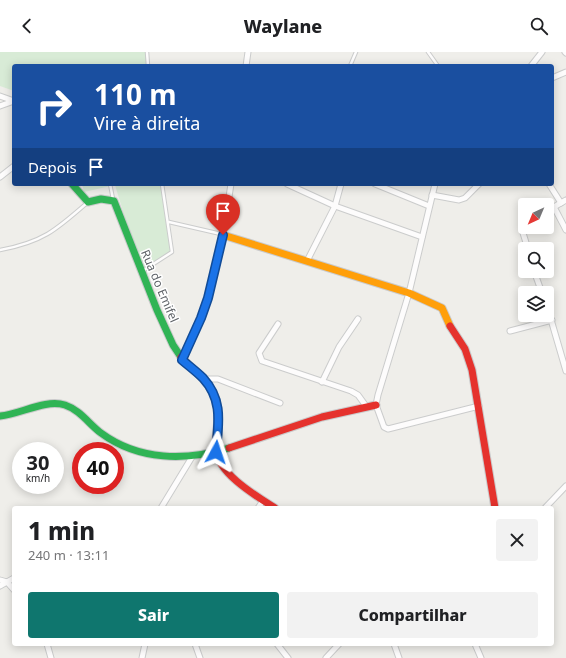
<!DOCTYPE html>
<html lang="pt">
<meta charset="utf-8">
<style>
:root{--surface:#fff;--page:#f2f2f2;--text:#202124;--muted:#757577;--accent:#0f766e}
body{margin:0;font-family:"Noto Sans",sans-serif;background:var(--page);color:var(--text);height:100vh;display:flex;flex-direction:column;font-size:15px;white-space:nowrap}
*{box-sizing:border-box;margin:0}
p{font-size:13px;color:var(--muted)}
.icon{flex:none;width:22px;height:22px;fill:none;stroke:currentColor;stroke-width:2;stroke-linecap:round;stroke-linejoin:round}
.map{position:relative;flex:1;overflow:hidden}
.sheet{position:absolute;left:12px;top:454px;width:542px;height:140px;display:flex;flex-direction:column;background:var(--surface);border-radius:4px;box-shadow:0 2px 10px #0003}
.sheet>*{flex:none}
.top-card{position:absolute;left:12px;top:12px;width:542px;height:122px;border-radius:4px;box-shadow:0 2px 10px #0003;background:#1a4fa0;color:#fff;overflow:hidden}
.needle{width:26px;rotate:224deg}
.fabs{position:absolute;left:518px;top:146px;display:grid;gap:8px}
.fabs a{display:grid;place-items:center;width:36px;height:36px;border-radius:4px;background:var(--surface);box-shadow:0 2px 10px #0003;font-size:20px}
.speed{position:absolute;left:12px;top:390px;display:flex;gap:8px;font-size:20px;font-weight:700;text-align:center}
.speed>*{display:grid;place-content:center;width:52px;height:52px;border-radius:50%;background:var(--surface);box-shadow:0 2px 10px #0003;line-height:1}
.speed small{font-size:10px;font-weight:400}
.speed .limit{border:6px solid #d22;background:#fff;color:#111}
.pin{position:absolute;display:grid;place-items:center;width:34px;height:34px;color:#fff;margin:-41px -17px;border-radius:50% 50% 50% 0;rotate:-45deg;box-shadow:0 0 4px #0007}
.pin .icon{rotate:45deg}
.me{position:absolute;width:44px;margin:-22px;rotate:5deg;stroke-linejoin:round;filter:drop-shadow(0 0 3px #0008)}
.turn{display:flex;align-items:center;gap:14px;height:84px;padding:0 16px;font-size:18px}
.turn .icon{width:52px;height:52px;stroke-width:2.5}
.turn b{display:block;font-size:28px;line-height:34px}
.then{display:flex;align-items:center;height:38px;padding:0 16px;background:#0003;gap:8px;font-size:15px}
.round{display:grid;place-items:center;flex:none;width:42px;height:42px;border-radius:4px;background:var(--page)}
.headline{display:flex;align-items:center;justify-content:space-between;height:68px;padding:0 16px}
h1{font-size:24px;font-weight:800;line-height:30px}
.action{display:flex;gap:8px;margin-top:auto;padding:8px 16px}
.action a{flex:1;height:46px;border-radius:4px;background:var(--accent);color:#fff;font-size:16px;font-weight:800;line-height:46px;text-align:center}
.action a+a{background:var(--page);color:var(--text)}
header{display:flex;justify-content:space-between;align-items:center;height:52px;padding:0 16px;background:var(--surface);font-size:18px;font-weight:800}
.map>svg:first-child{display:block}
</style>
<header><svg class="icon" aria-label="back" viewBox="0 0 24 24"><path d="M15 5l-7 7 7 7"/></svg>Waylane<svg class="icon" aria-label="search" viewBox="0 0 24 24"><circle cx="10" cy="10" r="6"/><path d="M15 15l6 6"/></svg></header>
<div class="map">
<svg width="566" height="606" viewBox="0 0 566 606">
<rect width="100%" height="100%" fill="#efeeea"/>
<g fill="#d8ebd6">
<polygon points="0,0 147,0 148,14 14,14 14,39 0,34"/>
<polygon points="82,132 162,132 172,200 145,217 128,176 115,133 84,140"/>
</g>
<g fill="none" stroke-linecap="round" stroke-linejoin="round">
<defs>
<g id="lane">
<polyline points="147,0 148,14"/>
<polyline points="428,0 438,14"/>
<polyline points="350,14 356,0"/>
<polyline points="110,132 113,147"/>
<polyline points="169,170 221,182"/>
<path d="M0,198C43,190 56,178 88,150"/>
<polyline points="141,220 172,200 162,132"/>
</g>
<g id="street">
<polyline points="565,0 566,1"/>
<polyline points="246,14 248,0"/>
<polyline points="531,14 542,0"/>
<polyline points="552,26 566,20"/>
<polyline points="0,44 14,49"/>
<polyline points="0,54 14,49"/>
<polyline points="0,125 14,114"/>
<polyline points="287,132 335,154 422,185"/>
<polyline points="375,132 429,154"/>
<polyline points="435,132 409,241 378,343 376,353 384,375 388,377 479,354"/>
<polyline points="549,132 561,151"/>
<polyline points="432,143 459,148 465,146 479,132"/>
<polyline points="554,155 566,178"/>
<polyline points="547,159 566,148"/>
<polyline points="525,174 523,181 528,197"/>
<polyline points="307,209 335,154 341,132"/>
<polyline points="534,219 542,241"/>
<polyline points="547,254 566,319"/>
<polyline points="278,272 259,301 262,309 351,339 358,343 366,354"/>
<polyline points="510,279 552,268"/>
<path d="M182,307C188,294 195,280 201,266C218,224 224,176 231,132"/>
<polyline points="203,327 218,327 280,351"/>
<polyline points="322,330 339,295 358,267"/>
<polyline points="161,456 192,405"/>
<polyline points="258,456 263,449"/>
<polyline points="545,456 566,434"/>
<polyline points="0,528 7,530 14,538"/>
<polyline points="0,534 14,526"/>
<polyline points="47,592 51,606"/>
<polyline points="195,592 200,606"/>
<polyline points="277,592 288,606"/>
<polyline points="394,592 399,606"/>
<polyline points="475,592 481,606"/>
<polyline points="142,606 145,592"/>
<polyline points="326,606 339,592"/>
</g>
<g id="fast">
<polyline points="72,132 88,150 101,147 114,149 157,258 173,293 181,305"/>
<path d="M0,364C21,362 45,347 65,353C80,358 89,372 101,381C139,409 186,409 229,396"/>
</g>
<polyline id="slow" points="223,183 409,241 442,256 450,274"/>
<g id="jam">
<polyline points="450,274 465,297 472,318 495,456"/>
<path d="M181,305C194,319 210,330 216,348C221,364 215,380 216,397C217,421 256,444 275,456"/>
<polyline points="229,396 322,365 376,353"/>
</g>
</defs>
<use href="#lane" stroke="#cbcccc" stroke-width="4.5"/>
<use href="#street" stroke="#cbcccc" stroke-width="7"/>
<use href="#fast" stroke="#cacacb" stroke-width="9"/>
<use href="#slow" stroke="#cacacb" stroke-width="9"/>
<use href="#jam" stroke="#cacacb" stroke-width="9"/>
<use href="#lane" stroke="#fdfcfc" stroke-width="2.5"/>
<use href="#street" stroke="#fdfcfc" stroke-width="5"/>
<use href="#fast" stroke="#30b455" stroke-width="7"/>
<use href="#slow" stroke="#ff9f0a" stroke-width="7"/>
<use href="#jam" stroke="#e5322d" stroke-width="7"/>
</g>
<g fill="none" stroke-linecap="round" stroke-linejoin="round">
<defs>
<path id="route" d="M216,400C218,373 224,349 203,326C197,320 189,314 182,308L201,266L208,246L223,183"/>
</defs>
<use href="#route" stroke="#114b97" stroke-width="10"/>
<use href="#route" stroke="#1a73e8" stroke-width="7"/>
</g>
<g text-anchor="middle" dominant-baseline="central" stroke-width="3" stroke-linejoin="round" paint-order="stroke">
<g font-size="12" fill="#5f6368" stroke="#fff">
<text transform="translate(160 234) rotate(67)">Rua do Emifel</text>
</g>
</g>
</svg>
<div class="fabs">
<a><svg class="needle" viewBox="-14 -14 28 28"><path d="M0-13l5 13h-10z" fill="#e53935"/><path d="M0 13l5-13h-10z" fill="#757577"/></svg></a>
<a><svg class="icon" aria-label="search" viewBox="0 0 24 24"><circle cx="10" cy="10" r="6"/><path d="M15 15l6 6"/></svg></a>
<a><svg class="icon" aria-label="layers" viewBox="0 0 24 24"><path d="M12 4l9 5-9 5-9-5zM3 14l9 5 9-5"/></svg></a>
</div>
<div class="speed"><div>30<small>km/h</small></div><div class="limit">40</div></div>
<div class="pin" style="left:223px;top:183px;background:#d93025"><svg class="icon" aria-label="arrive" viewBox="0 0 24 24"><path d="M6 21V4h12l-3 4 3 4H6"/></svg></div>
<svg class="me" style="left:216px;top:400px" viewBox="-20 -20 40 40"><path d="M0-17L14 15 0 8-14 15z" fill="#1a73e8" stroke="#fff" stroke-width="4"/></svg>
<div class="top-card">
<div class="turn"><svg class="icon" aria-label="right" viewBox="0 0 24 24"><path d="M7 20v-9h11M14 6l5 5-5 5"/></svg><div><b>110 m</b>Vire à direita</div></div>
<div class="then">Depois<svg class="icon" aria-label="arrive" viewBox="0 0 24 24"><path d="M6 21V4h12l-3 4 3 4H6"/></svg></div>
</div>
<section class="sheet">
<div class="headline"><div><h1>1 min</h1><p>240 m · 13:11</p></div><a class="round"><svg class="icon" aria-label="close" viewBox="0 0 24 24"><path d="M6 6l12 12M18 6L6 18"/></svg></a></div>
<div class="action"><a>Sair</a><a>Compartilhar</a></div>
</section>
</div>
